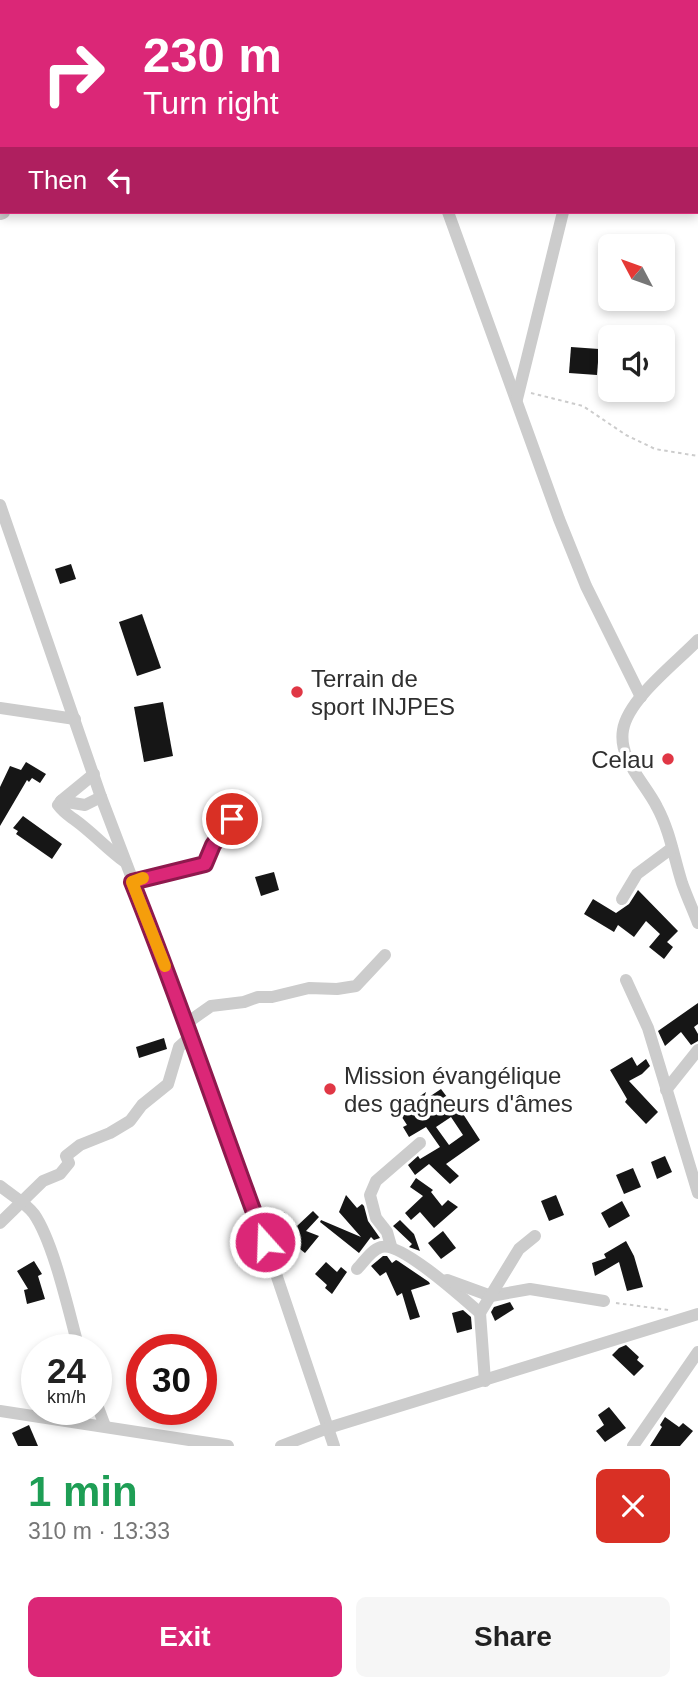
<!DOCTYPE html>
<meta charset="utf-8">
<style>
:root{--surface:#fff;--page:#f6f6f6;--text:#222;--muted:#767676;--accent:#db2777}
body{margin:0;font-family:Helvetica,sans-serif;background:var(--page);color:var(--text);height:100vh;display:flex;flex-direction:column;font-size:26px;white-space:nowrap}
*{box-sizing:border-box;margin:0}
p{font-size:23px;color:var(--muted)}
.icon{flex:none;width:38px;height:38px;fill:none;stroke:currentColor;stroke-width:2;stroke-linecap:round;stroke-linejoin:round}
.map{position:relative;height:1446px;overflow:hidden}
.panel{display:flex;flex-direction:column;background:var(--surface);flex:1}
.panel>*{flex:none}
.hud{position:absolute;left:0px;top:0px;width:698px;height:214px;box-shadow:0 4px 10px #0003;background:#db2777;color:#fff;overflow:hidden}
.needle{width:46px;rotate:311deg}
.fabs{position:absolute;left:598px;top:234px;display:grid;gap:14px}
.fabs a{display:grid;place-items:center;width:77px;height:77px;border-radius:10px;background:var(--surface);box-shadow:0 4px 10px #0003;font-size:35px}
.speed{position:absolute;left:21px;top:1334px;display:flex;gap:14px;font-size:35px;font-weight:700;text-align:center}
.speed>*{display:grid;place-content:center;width:91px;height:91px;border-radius:50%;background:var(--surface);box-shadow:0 4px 10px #0003;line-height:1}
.speed small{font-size:18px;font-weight:400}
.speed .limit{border:10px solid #d22;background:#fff;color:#111}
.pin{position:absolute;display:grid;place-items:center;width:60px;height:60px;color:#fff;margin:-30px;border:4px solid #fff;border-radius:50%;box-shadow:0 2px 7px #0007}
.me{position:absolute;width:77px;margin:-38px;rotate:340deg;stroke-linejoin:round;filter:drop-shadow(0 0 5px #0008)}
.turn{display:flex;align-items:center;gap:24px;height:147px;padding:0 28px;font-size:32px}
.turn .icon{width:91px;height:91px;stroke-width:2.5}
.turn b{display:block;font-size:49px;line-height:60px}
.then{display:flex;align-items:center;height:66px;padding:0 28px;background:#0003;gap:14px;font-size:26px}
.round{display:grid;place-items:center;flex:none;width:74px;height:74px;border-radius:10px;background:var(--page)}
.headline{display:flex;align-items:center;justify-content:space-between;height:119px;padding:0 28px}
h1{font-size:42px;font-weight:800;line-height:52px;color:#1e9e55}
.cta{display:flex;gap:14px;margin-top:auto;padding:14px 28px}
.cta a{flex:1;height:80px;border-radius:10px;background:var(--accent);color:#fff;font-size:28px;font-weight:800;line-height:80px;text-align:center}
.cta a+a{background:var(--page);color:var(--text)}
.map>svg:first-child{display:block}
</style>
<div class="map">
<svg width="698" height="1446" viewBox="0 0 698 1446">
<rect width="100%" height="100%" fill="#fff"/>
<g fill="#161616" fill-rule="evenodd">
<polygon points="571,347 599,349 597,375 569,373"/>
<polygon points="71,564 76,579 60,584 55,569"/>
<polygon points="142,614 161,668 137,676 119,622"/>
<polygon points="163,702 173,756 144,762 134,707"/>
<polygon points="26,762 46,774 40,783 32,778 29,782 27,780 0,826 0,787 10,766 21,770"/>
<polygon points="23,816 62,844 52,859 16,834 18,831 13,828"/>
<polygon points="274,872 279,890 261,896 255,877"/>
<polygon points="638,890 678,931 667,942 673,947 664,959 649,947 660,934 646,921 634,937 618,925 614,932 584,914 593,899 616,913 629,904"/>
<polygon points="698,1003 698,1024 694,1027 698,1034 698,1041 691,1045 681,1032 665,1046 658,1031"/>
<polygon points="164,1038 167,1049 139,1058 136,1047"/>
<polygon points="632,1057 637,1066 646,1059 650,1066 642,1074 629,1081 658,1112 646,1124 625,1102 627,1099 610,1070"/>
<path d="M441,1089L453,1105L456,1103L480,1140L446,1164L459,1176L450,1184L429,1164L415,1175L408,1165L418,1156L420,1159L440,1147L426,1127L409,1137L403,1127L407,1125L398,1111L426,1092L423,1101ZM451,1117L463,1135L449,1145L436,1127Z"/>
<polygon points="665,1156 672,1172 657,1179 651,1162"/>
<polygon points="633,1168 641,1187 624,1194 616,1175"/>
<polygon points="416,1178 433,1190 431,1192 442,1206 448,1200 458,1207 434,1228 420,1212 411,1220 405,1213 423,1196 410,1187"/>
<polygon points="346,1195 357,1208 362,1204 364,1206 368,1221 380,1238 374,1240 371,1237 359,1253 320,1222 321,1220 361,1237 339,1212"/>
<polygon points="556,1195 564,1215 549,1221 541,1201"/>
<polygon points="622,1201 630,1216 609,1228 601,1213"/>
<polygon points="313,1211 319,1217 306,1231 319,1236 305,1253 287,1239 289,1237 274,1220 284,1212 297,1226"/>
<polygon points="400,1220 414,1234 420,1251 409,1247 412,1244 393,1226"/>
<polygon points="443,1231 456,1248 441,1259 428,1243"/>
<polygon points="626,1241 634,1256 643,1287 627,1291 619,1262 595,1276 592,1263 606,1258 604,1254"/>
<polygon points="383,1256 387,1256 392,1263 396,1260 398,1261 429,1282 430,1284 411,1290 420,1317 410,1320 402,1293 397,1296 386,1272 380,1276 371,1266"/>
<polygon points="34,1261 42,1274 38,1276 45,1299 27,1304 24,1290 28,1289 17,1271"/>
<polygon points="326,1262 337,1272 341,1267 347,1272 332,1294 325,1288 327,1285 315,1274"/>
<polygon points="510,1302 514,1309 495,1321 491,1312 494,1307"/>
<polygon points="463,1310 471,1317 472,1329 457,1333 452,1313"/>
<polygon points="626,1345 639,1357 637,1360 644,1366 634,1376 612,1355 619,1348"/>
<polygon points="609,1407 626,1428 605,1442 596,1431 604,1425 598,1415"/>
<polygon points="665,1417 679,1427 683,1423 693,1431 680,1446 650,1446 662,1427 660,1425"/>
<polygon points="29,1425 38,1446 18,1446 12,1433"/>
</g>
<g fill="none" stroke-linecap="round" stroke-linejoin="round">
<g stroke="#ccc" stroke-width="2" stroke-dasharray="3.5 3.5" stroke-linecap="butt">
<polyline points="531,393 583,406 626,435 655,449 698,456"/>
<polyline points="616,1303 669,1310"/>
</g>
<g stroke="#ccc" stroke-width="12">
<polyline points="380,0 381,2"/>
<polyline points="679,0 680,2"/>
<polyline points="610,2 620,0"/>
<polyline points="696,35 698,37"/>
<polyline points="448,212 559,519 586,586 641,697"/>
<polyline points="517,399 563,212"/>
<polyline points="0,505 101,797 162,957 184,1025 274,1268 334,1446"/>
<path d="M698,640C676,663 628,699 623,730C618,759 645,783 657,807C670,831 674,858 682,883C687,897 693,910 698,923"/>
<polyline points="0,708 75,719"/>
<path d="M101,797L85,805L61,801L58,805C64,813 68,815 75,820C93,833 107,849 125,862"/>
<polyline points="61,801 94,774"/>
<polyline points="132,882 205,864 213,845 232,819"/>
<polyline points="622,899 637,874 672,848"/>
<polyline points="626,980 648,1028 698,1193"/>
<polyline points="184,1025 211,1006 244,1002 258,997 272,997 309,988 337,989 356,986 385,955"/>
<polyline points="666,1090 698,1050"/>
<path d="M0,1186C11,1195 26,1203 34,1214C54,1243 69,1313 79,1349"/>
<polyline points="0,1223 43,1181 60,1174 69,1163 66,1156 80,1145 110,1133 130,1121 142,1105 168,1084 179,1047 189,1038"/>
<polyline points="391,1246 387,1232 376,1218 370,1195 376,1181 420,1143"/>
<path d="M357,1269C364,1262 371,1250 381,1247C400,1241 464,1299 480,1313L485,1381"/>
<polyline points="447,1280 491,1296 530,1289 604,1301"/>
<polyline points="480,1313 519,1249 535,1236"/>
<polyline points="96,1402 105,1426"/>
<polyline points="0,1411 228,1446"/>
<polyline points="281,1446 328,1428 698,1314"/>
<polyline points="633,1446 698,1352"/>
</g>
<polyline stroke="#ccc" stroke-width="14" points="0,213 3,212"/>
</g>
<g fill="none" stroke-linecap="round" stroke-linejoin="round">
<defs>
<path id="route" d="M232,819L213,845L205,864L132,882C180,1001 220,1122 265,1242"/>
</defs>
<use href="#route" stroke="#8e194d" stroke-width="18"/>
<use href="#route" stroke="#db2777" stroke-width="12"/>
<polyline stroke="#f59e0b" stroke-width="12" points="143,878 132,882 165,966"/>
</g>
<g fill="#e03745" stroke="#fff" stroke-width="2.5">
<circle cx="297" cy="692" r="7"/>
<circle cx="668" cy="759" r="7"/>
<circle cx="330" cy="1089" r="7"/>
</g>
<g text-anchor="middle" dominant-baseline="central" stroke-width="7" stroke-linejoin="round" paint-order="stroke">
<g font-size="24" fill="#2f2f2f" stroke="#fff" text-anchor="start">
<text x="311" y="678">Terrain de<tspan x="311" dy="28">sport INJPES</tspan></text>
<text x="654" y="759" text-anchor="end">Celau</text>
<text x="344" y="1075">Mission évangélique<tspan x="344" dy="28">des gagneurs d'âmes</tspan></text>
</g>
</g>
</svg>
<div class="fabs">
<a><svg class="needle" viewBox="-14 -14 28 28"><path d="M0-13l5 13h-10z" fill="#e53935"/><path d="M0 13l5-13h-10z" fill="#767676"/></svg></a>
<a><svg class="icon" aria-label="sound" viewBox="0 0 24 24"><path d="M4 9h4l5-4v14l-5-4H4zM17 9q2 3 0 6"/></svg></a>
</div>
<div class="speed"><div>24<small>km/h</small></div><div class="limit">30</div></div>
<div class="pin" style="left:232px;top:819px;background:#d93025"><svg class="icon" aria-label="arrive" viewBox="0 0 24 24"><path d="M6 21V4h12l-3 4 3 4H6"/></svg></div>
<svg class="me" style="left:265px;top:1242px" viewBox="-20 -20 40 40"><circle r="17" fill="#db2777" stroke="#fff" stroke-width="3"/><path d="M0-11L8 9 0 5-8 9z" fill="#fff"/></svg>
<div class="hud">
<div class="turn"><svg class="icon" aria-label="right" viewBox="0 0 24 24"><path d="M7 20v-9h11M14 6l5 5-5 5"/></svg><div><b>230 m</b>Turn right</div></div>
<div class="then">Then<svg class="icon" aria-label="left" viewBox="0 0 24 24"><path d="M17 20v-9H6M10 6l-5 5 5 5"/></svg></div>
</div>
</div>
<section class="panel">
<div class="headline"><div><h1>1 min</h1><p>310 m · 13:33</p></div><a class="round" style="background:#d93025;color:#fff"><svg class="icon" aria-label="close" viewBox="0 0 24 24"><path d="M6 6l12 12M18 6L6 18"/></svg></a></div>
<div class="cta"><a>Exit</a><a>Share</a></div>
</section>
